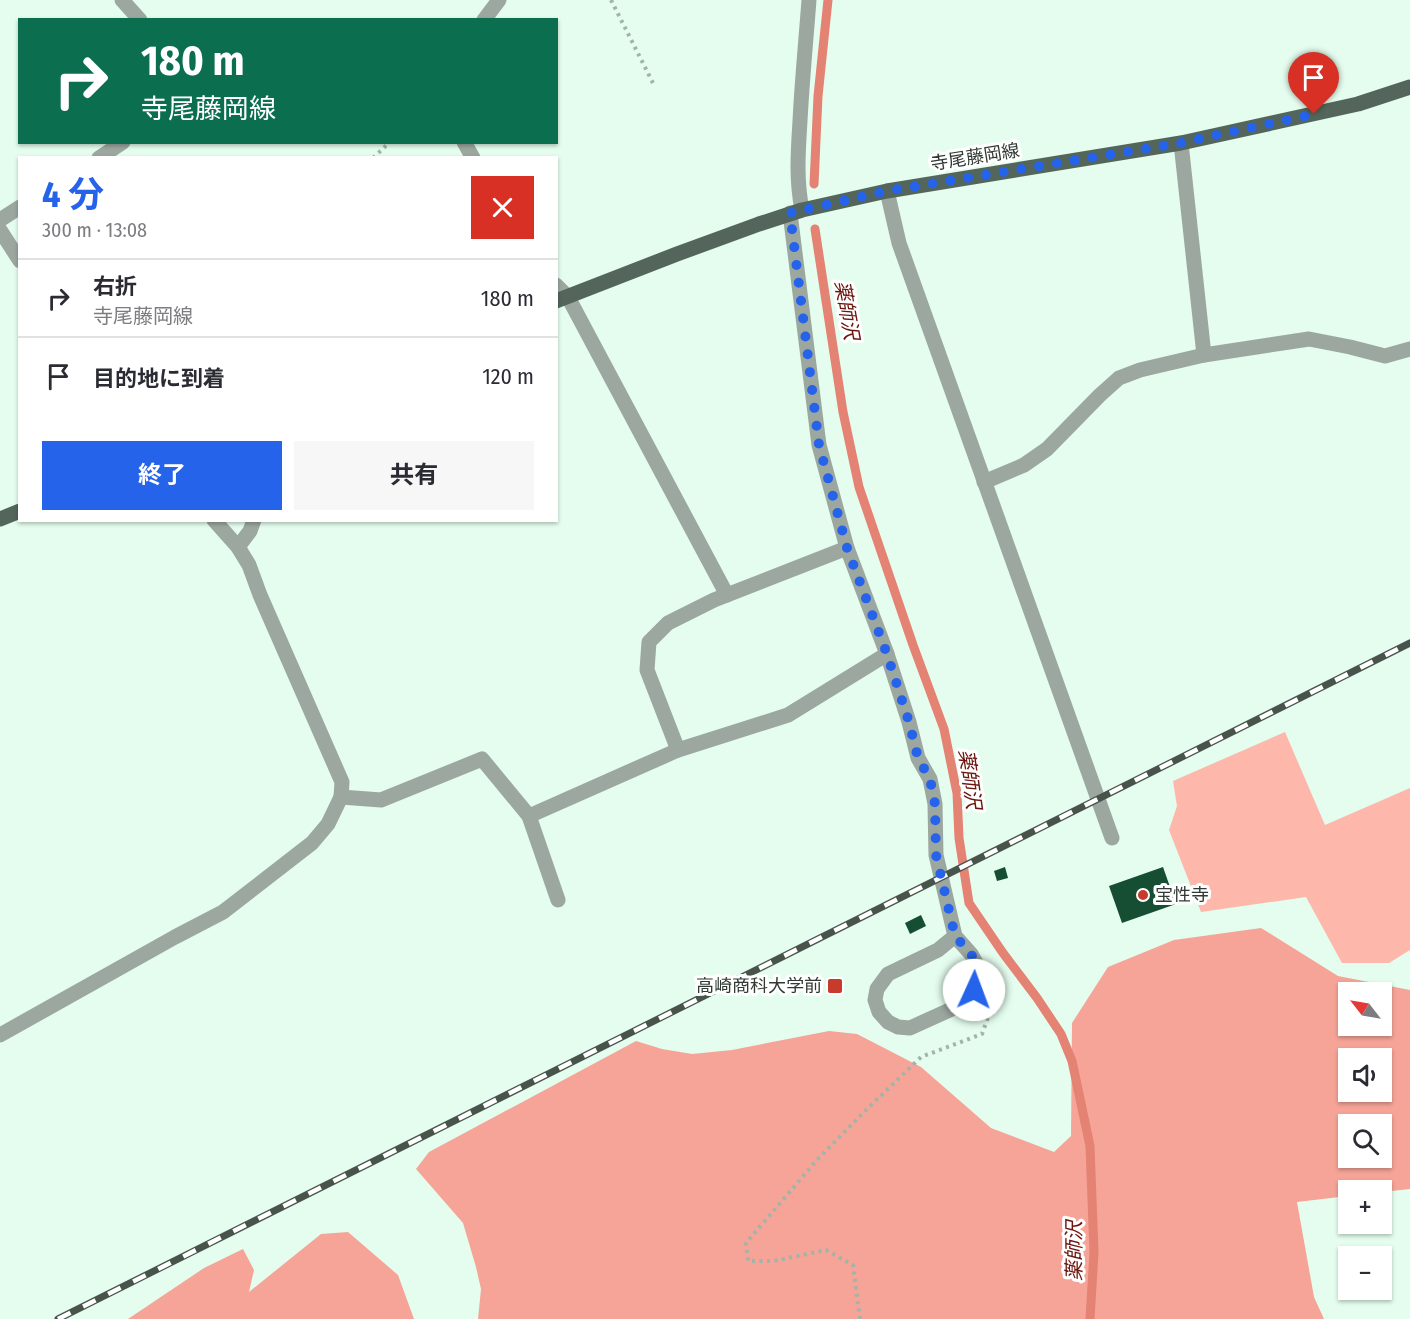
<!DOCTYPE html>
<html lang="ja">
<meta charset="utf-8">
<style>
:root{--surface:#fff;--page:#f7f7f7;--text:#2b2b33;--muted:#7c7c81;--line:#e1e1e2;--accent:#2563eb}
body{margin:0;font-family:"Fira Sans Condensed","Noto Sans JP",sans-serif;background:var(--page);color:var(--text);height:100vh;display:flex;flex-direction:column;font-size:22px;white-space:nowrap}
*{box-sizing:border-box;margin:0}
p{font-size:20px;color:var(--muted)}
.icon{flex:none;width:33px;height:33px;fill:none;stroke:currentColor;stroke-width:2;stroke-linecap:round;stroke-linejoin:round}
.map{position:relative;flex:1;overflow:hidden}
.details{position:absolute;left:18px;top:156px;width:540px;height:366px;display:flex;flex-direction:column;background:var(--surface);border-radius:0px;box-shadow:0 2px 4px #0004}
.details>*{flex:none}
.banner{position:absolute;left:18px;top:18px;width:540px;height:126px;border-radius:0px;box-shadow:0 2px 4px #0004;background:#0b6e4f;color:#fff;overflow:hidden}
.needle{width:39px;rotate:301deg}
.tools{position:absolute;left:1338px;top:982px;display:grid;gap:12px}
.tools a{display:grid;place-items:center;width:54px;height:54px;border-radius:0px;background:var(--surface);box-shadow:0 2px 4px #0004;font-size:30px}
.pin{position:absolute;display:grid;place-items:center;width:51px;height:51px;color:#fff;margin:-62px -26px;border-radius:50% 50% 50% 0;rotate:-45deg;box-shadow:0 0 6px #0007}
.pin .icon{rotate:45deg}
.me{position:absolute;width:66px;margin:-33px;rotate:2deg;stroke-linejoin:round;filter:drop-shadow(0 0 4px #0008)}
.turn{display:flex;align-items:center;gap:21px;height:126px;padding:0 24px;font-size:27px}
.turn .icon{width:78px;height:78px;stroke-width:2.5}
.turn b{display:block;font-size:42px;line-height:51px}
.round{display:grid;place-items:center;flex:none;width:63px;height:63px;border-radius:0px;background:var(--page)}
.head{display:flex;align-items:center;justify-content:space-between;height:102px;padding:0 24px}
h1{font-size:36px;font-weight:700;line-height:45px;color:var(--accent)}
.cta{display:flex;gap:12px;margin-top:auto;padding:12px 24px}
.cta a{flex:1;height:69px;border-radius:0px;background:var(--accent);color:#fff;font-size:24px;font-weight:700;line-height:69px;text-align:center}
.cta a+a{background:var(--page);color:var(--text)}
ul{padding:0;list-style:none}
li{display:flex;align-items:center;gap:18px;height:78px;padding:0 24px;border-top:2px solid var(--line)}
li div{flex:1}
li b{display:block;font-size:22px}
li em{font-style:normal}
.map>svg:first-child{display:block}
</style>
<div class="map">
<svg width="1410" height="1319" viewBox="0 0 1410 1319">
<rect width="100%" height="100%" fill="#e4fdee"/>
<polygon fill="#fdb7ab" points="1285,732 1325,825 1410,788 1410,950 1389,963 1342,963 1306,897 1201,912 1169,830 1177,806 1173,781"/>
<g fill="#f5a497" fill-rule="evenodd">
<path d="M1261,928L1338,976L1410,990V1189L1382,1192L1348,1191V1196L1297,1202L1314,1297L1324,1319H478L481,1289L476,1267L463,1223L416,1169L429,1152L636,1041L662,1049L692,1054L732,1050L829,1031L857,1034L921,1067L991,1128L1054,1152L1071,1136L1072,1023L1108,967L1174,940ZM1348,993H1382V1026H1348ZM1348,1059H1382V1092H1348ZM1348,1125H1382V1158H1348Z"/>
<polygon points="348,1232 398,1275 414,1319 128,1319 204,1268 243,1249 254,1270 249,1292 321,1234"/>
</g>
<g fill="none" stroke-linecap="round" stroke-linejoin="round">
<g stroke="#e48273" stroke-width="9">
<polyline points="814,184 818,96 828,0"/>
<polyline points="815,229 843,412 859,487 913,645 944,729 957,793 959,838 969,903 1003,953 1037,998 1061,1034 1072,1061 1090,1146 1094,1252 1090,1319"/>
</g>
</g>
<g fill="#164e33">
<polygon points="1005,867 1008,878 997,881 994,871"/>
<polygon points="1163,867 1176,904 1122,923 1109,886"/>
<polygon points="921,915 926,926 910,934 905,923"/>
</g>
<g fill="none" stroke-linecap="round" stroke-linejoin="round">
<g stroke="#a1b4a8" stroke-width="4" stroke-dasharray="3 4.5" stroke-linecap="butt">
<polyline points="611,0 653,83"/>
<polyline points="373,158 390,142"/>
<polyline points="860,1319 853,1265 826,1250 774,1261 748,1261 746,1243 816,1161 864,1112 921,1057 982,1034 991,1009"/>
</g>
<g stroke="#9ca7a0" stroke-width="15">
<polyline points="122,0 140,20"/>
<polyline points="484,20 499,0"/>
<polyline points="464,142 473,158"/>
<polyline points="1181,143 1204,355"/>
<polyline points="99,158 123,142"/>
<polyline points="887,191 899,243 1112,838"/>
<path d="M802,210C796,179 798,153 800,121C802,81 806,40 809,0"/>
<polyline points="790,213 819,445 847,548 887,654 909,722 918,758 930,779 935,804 936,855 955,936 971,954 976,963 978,975 974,990 965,1003 910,1028 898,1027 888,1022 879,1012 875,1000 877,989 888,974 938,950 955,936"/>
<polyline points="0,220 20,207"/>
<polyline points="0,230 20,261"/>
<polyline points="556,285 568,297 727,595"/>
<polyline points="984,482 1024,465 1047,449 1100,395 1119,378 1140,370 1204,355 1309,339 1350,347 1385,356 1410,349"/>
<polyline points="238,547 250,531 254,520"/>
<polyline points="678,750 647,670 649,642 668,623 714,600 847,548"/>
<polyline points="341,797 381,800 482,759 529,816 558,900"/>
<polyline points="529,816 678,750 788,715 887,654"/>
<polyline points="0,1035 175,937 223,912 312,843 328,824 341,797 342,782 260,595 249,565 238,547 214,520"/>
</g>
<g stroke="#54665b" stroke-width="15">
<polyline points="556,301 677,254 759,224 802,210 887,191 1181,143 1358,104 1410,87"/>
<polyline points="0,519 20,511"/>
</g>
<defs>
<polyline id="rail" points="58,1319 1410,643"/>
</defs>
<use href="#rail" stroke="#48534c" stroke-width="7"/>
<use href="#rail" stroke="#fff" stroke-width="4.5" stroke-dasharray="14" stroke-linecap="butt"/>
</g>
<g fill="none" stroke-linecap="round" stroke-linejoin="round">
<polyline stroke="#2563eb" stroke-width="10" stroke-dasharray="0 18" points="974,990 978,975 976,963 971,954 955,936 936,855 935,804 930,779 918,758 909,722 887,654 847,548 819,445 790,213 887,191 1181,143 1314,114"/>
</g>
<g fill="#c73a2c" stroke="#fff" stroke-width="2">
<circle cx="1143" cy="895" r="6"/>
<rect x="827" y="978" width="16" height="16" rx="3"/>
</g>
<g text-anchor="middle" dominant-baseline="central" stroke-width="6" stroke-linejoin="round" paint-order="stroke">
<g font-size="18" fill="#313a34" stroke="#fff">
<text transform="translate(975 157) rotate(-9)">寺尾藤岡線</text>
</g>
<g font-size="18" fill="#313a34" stroke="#fff" text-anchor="start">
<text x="1155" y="895">宝性寺</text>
<text x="822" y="986" text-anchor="end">高崎商科大学前</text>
</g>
<g font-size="20" font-style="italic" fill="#6c140d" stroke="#fff">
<text transform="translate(847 310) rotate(80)">薬師沢</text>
<text transform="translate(970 779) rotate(82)">薬師沢</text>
<text transform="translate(1074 1251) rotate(-90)">薬師沢</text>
</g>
</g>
</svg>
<div class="tools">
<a><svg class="needle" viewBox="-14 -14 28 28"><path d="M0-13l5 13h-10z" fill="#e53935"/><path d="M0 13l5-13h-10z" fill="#7c7c81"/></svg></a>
<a><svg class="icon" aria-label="sound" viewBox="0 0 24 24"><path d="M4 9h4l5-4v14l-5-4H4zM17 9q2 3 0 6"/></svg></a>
<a><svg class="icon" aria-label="search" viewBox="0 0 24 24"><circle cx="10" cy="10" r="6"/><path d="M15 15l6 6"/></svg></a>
<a>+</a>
<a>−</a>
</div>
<div class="pin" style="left:1314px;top:114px;background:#d93025"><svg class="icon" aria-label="arrive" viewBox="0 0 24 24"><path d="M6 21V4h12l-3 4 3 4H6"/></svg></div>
<svg class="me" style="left:974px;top:990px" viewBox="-20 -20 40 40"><circle r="19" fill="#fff"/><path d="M0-13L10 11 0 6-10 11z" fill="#2563eb"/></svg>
<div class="banner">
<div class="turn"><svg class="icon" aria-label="right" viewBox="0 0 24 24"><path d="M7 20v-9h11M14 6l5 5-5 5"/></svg><div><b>180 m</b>寺尾藤岡線</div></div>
</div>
<section class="details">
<div class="head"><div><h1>4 分</h1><p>300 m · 13:08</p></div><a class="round" style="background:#d93025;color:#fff"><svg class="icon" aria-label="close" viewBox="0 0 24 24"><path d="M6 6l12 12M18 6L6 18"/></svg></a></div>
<ul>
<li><svg class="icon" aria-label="right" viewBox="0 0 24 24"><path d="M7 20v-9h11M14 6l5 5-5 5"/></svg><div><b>右折</b><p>寺尾藤岡線</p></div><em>180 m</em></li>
<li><svg class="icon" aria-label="arrive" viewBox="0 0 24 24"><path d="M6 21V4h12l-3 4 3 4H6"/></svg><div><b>目的地に到着</b></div><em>120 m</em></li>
</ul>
<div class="cta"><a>終了</a><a>共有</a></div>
</section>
</div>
